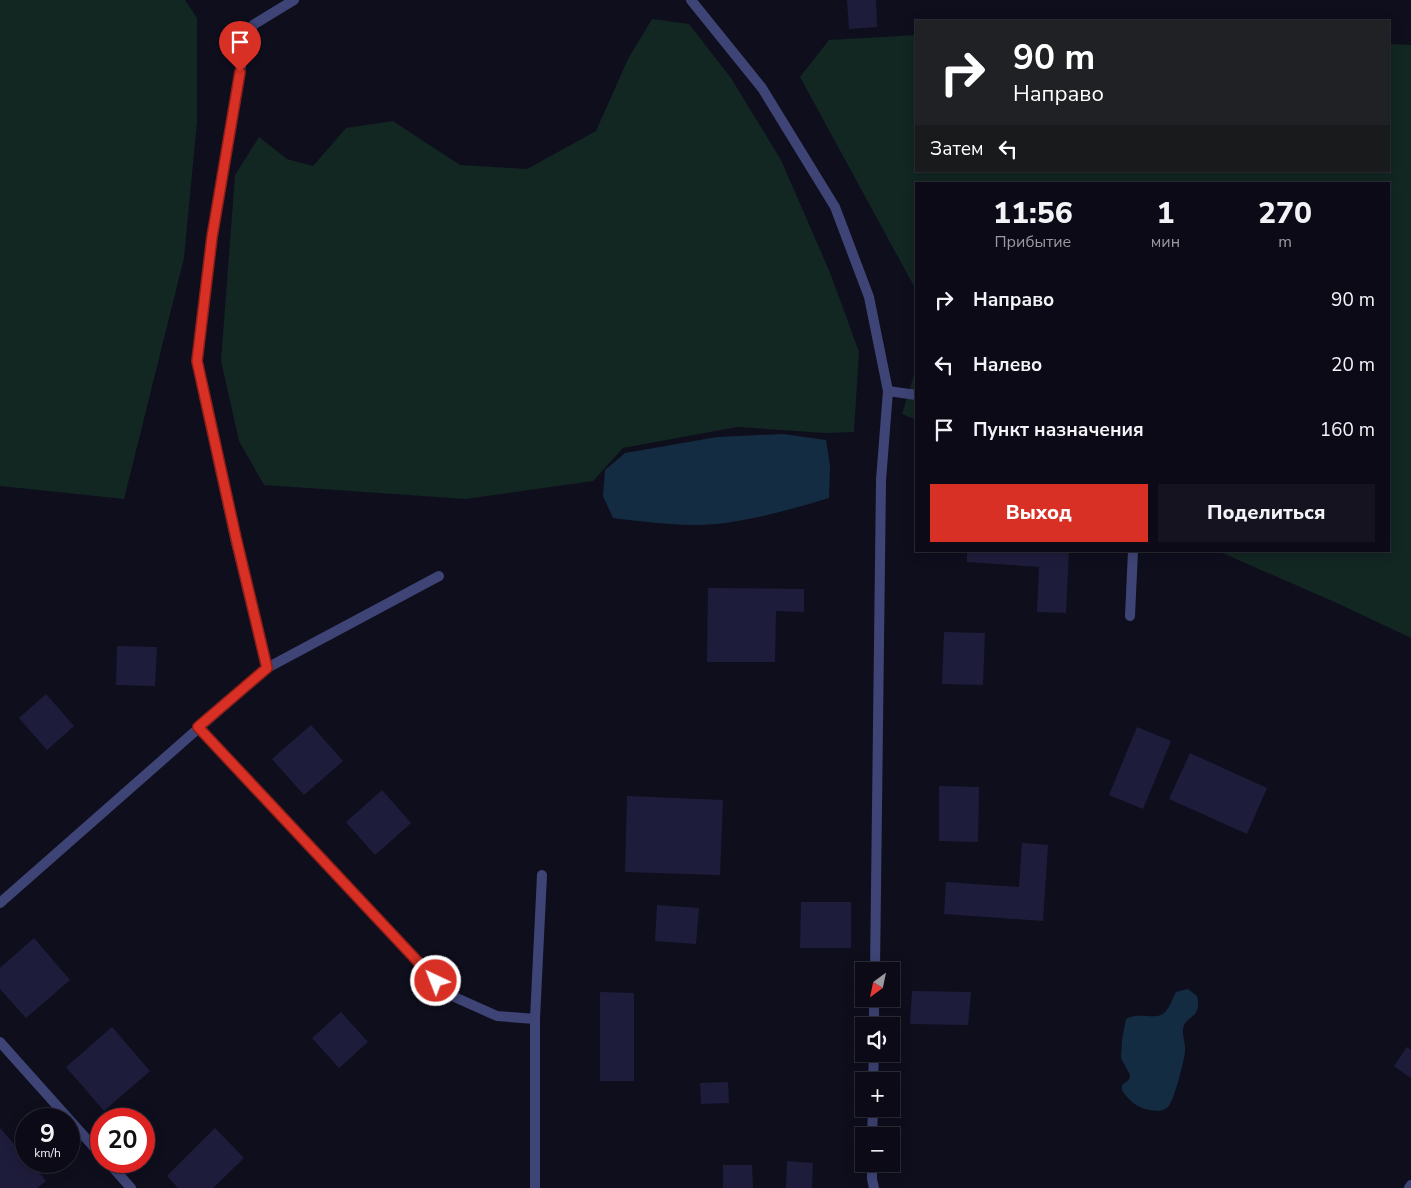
<!DOCTYPE html>
<html lang="ru">
<meta charset="utf-8">
<style>
:root{--surface:#0b0a16;--page:#14131f;--text:#f1f3f6;--muted:#9a9aa1;--line:#2b2b35;--accent:#d93025}
body{margin:0;font-family:"Nunito Sans",sans-serif;background:var(--page);color:var(--text);height:100vh;display:flex;flex-direction:column;font-size:19px;white-space:nowrap}
*{box-sizing:border-box;margin:0}
p{font-size:16px;color:var(--muted)}
.icon{flex:none;width:28px;height:28px;fill:none;stroke:currentColor;stroke-width:2;stroke-linecap:round;stroke-linejoin:round}
.map{position:relative;flex:1;overflow:hidden}
.sheet{position:absolute;left:915px;top:182px;width:475px;height:370px;display:flex;flex-direction:column;background:var(--surface);border-radius:0px;box-shadow:0 2px 12px #0003,0 0 0 1px var(--line)}
.sheet>*{flex:none}
.guide{position:absolute;left:915px;top:20px;width:475px;height:152px;border-radius:0px;box-shadow:0 2px 12px #0003,0 0 0 1px var(--line);background:#202124;color:#fff;overflow:hidden}
.needle{width:32px;rotate:213deg}
.controls{position:absolute;left:855px;top:962px;display:grid;gap:10px}
.controls a{display:grid;place-items:center;width:45px;height:45px;border-radius:0px;background:var(--surface);box-shadow:0 2px 12px #0003,0 0 0 1px var(--line);font-size:25px}
.speed{position:absolute;left:15px;top:1108px;display:flex;gap:10px;font-size:25px;font-weight:700;text-align:center}
.speed>*{display:grid;place-content:center;width:65px;height:65px;border-radius:50%;background:var(--surface);box-shadow:0 2px 12px #0003,0 0 0 1px var(--line);line-height:1}
.speed small{font-size:12px;font-weight:400}
.speed .limit{border:8px solid #d22;background:#fff;color:#111}
.pin{position:absolute;display:grid;place-items:center;width:42px;height:42px;color:#fff;margin:-51px -21px;border-radius:50% 50% 50% 0;rotate:-45deg;box-shadow:0 0 5px #0007}
.pin .icon{rotate:45deg}
.me{position:absolute;width:55px;margin:-28px;rotate:317deg;stroke-linejoin:round;filter:drop-shadow(0 0 4px #0008)}
.turn{display:flex;align-items:center;gap:18px;height:105px;padding:0 15px;font-size:22px}
.turn .icon{width:65px;height:65px;stroke-width:2.5}
.turn b{display:block;font-size:35px;line-height:42px}
.then{display:flex;align-items:center;height:48px;padding:0 15px;background:#0003;gap:10px;font-size:19px}
.eta{display:flex;justify-content:space-evenly;align-items:center;height:85px;text-align:center}
.eta b{font-size:30px;font-weight:800;line-height:35px}
.cta{display:flex;gap:10px;margin-top:auto;padding:10px 15px}
.cta a{flex:1;height:58px;border-radius:0px;background:var(--accent);color:#fff;font-size:20px;font-weight:800;line-height:58px;text-align:center}
.cta a+a{background:var(--page);color:var(--text)}
ul{padding:0;list-style:none}
li{display:flex;align-items:center;gap:15px;height:65px;padding:0 15px}
li div{flex:1}
li b{display:block;font-size:19px}
li em{font-style:normal}
.map>svg:first-child{display:block}
</style>
<div class="map">
<svg width="1411" height="1188" viewBox="0 0 1411 1188">
<rect width="100%" height="100%" fill="#0f0e1d"/>
<g fill="#122622">
<polygon points="0,0 185,0 197,18 197,122 184,258 124,499 0,486"/>
<polygon points="652,19 689,24 731,78 781,160 831,275 859,352 854,432 826,433 737,427 623,448 593,481 466,499 264,485 239,441 221,361 235,175 259,137 287,159 313,166 346,128 393,121 460,165 527,169 596,131 628,59"/>
<polygon points="916,35 916,171 1389,171 1389,44 1411,45 1411,638 1339,604 1218,551 1389,551 1389,184 916,184 916,290 800,77 829,40"/>
<polygon points="916,368 916,420 902,414"/>
</g>
<g fill="#132c41">
<path d="M783,434L826,440L830,466L829,498C792,509 755,520 717,524C683,527 647,522 613,518L603,496L605,470L625,453L717,437Z"/>
<path d="M1188,989L1197,996C1203,1019 1185,1015 1183,1029C1182,1036 1186,1044 1185,1052C1184,1061 1174,1101 1168,1107C1162,1112 1156,1111 1149,1110C1136,1107 1129,1101 1122,1090V1085L1129,1080L1130,1075L1121,1058L1122,1040L1126,1019C1139,1011 1154,1021 1164,1013C1170,1008 1172,999 1176,992Z"/>
</g>
<g fill="#1e1c3b">
<polygon points="847,0 876,0 877,27 849,29"/>
<polygon points="967,551 1069,551 1066,613 1037,612 1039,567 967,562"/>
<polygon points="708,588 804,589 804,612 776,611 775,662 707,662"/>
<polygon points="944,632 985,633 983,685 942,684"/>
<polygon points="117,646 157,647 155,686 116,685"/>
<polygon points="46,694 74,726 47,750 19,718"/>
<polygon points="311,725 343,761 304,795 272,759"/>
<polygon points="1137,727 1171,741 1143,809 1109,795"/>
<polygon points="1190,753 1267,788 1247,834 1169,799"/>
<polygon points="939,786 979,787 978,842 939,841"/>
<polygon points="382,790 411,823 375,855 346,822"/>
<polygon points="627,796 723,800 720,875 625,872"/>
<polygon points="1022,843 1048,845 1043,921 944,914 946,882 1019,887"/>
<polygon points="801,902 851,902 851,948 800,948"/>
<polygon points="657,905 699,908 696,944 655,941"/>
<polygon points="34,938 70,980 26,1018 0,989 0,968"/>
<polygon points="912,991 971,992 968,1025 910,1024"/>
<polygon points="600,992 634,993 634,1081 600,1081"/>
<polygon points="341,1012 368,1042 339,1068 312,1038"/>
<polygon points="112,1027 150,1071 104,1111 66,1067"/>
<polygon points="1407,1047 1411,1050 1411,1078 1394,1066"/>
<polygon points="728,1082 729,1103 701,1104 700,1083"/>
<polygon points="0,1128 26,1158 26,1161 29,1161 46,1181 37,1188 0,1188"/>
<polygon points="215,1128 244,1158 213,1188 178,1188 167,1176"/>
<polygon points="787,1161 813,1163 812,1188 786,1188"/>
<polygon points="723,1165 752,1165 753,1188 723,1188"/>
</g>
<g fill="none" stroke-linecap="round" stroke-linejoin="round">
<g stroke="#3e4476" stroke-width="10">
<polyline points="294,0 253,25 243,54 212,237 197,361 235,538 267,668 439,576"/>
<polyline points="888,391 916,395"/>
<polyline points="1130,616 1133,551"/>
<polyline points="198,727 450,995 497,1016 535,1019 542,875"/>
<polyline points="0,1042 101,1155"/>
<polyline points="107,1161 131,1188"/>
<polyline points="1409,1188 1411,1185"/>
</g>
<g stroke="#3e4476" stroke-width="10">
<polyline points="0,903 267,668"/>
<polyline points="535,1019 535,1188"/>
</g>
<g stroke="#3e4476" stroke-width="10">
<polyline points="691,0 762,88 835,207 869,297 888,391 881,480 875,971"/>
<polyline points="874,1026 874,999"/>
<polyline points="873,1081 874,1054"/>
<polyline points="872,1136 873,1109"/>
<polyline points="872,1164 872,1179 874,1188"/>
</g>
</g>
<g fill="none" stroke-linecap="round" stroke-linejoin="round">
<defs>
<polyline id="route" points="240,72 212,237 197,361 236,538 267,668 198,727 436,981"/>
</defs>
<use href="#route" stroke="#8d1f18" stroke-width="12"/>
<use href="#route" stroke="#d93025" stroke-width="9"/>
</g>
</svg>
<div class="controls">
<a><svg class="needle" viewBox="-14 -14 28 28"><path d="M0-13l5 13h-10z" fill="#e53935"/><path d="M0 13l5-13h-10z" fill="#9a9aa1"/></svg></a>
<a><svg class="icon" aria-label="sound" viewBox="0 0 24 24"><path d="M4 9h4l5-4v14l-5-4H4zM17 9q2 3 0 6"/></svg></a>
<a>+</a>
<a>−</a>
</div>
<div class="speed"><div>9<small>km/h</small></div><div class="limit">20</div></div>
<div class="pin" style="left:240px;top:72px;background:#d93025"><svg class="icon" aria-label="arrive" viewBox="0 0 24 24"><path d="M6 21V4h12l-3 4 3 4H6"/></svg></div>
<svg class="me" style="left:436px;top:981px" viewBox="-20 -20 40 40"><circle r="17" fill="#d93025" stroke="#fff" stroke-width="3"/><path d="M0-11L8 9 0 5-8 9z" fill="#fff"/></svg>
<div class="guide">
<div class="turn"><svg class="icon" aria-label="right" viewBox="0 0 24 24"><path d="M7 20v-9h11M14 6l5 5-5 5"/></svg><div><b>90 m</b>Направо</div></div>
<div class="then">Затем<svg class="icon" aria-label="left" viewBox="0 0 24 24"><path d="M17 20v-9H6M10 6l-5 5 5 5"/></svg></div>
</div>
<section class="sheet">
<div class="eta">
<div><b>11:56</b><p>Прибытие</p></div>
<div><b>1</b><p>мин</p></div>
<div><b>270</b><p>m</p></div>
</div>
<ul>
<li><svg class="icon" aria-label="right" viewBox="0 0 24 24"><path d="M7 20v-9h11M14 6l5 5-5 5"/></svg><div><b>Направо</b></div><em>90 m</em></li>
<li><svg class="icon" aria-label="left" viewBox="0 0 24 24"><path d="M17 20v-9H6M10 6l-5 5 5 5"/></svg><div><b>Налево</b></div><em>20 m</em></li>
<li><svg class="icon" aria-label="arrive" viewBox="0 0 24 24"><path d="M6 21V4h12l-3 4 3 4H6"/></svg><div><b>Пункт назначения</b></div><em>160 m</em></li>
</ul>
<div class="cta"><a>Выход</a><a>Поделиться</a></div>
</section>
</div>
